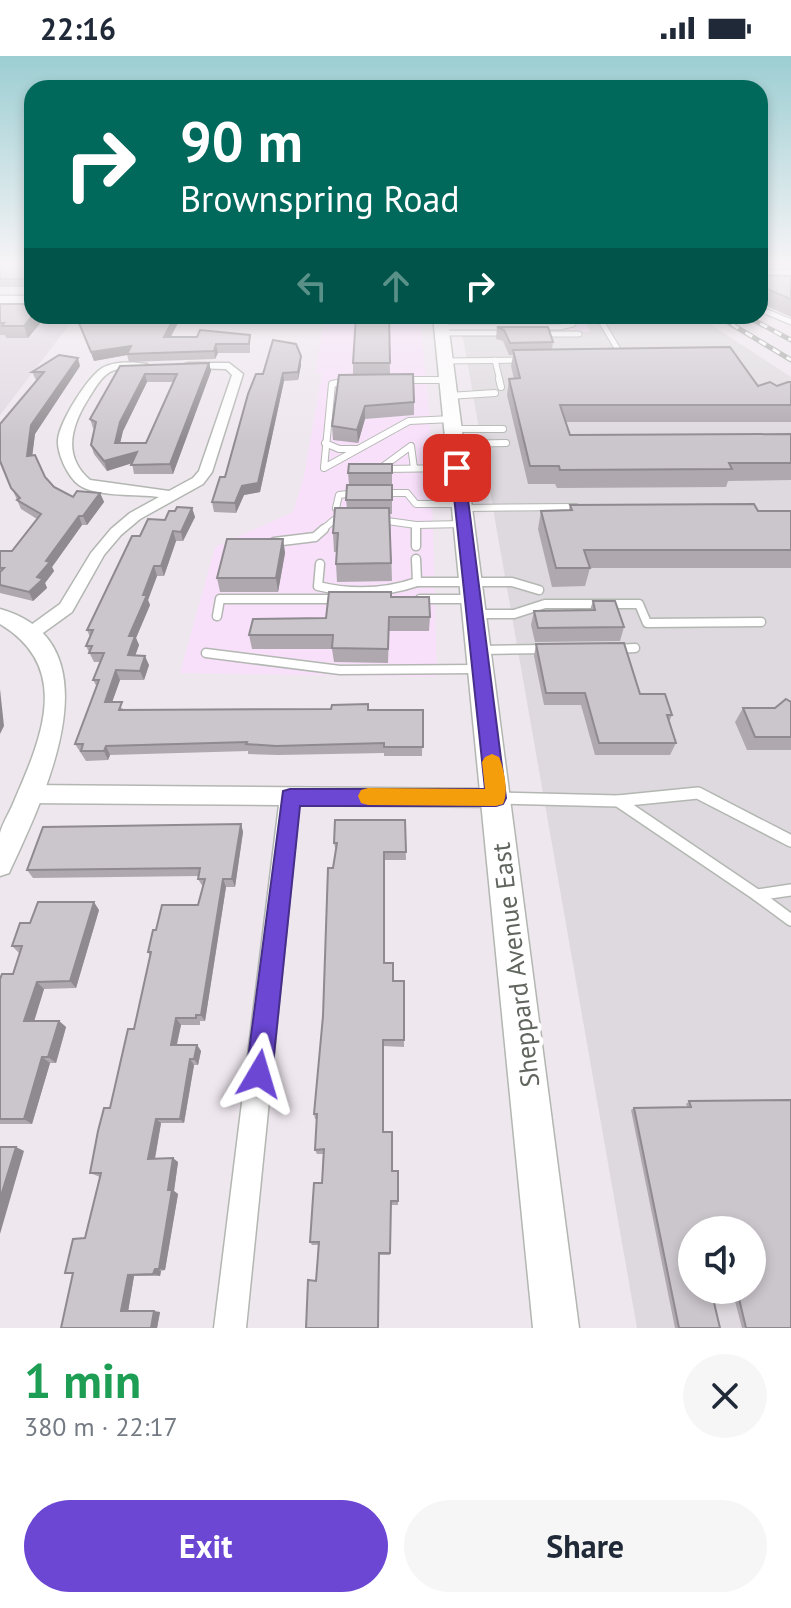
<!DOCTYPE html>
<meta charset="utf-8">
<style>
:root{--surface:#fff;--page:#f6f6f7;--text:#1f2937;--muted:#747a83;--accent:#6b47d4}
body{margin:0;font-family:"PT Sans",sans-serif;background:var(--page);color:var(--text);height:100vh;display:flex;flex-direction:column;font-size:30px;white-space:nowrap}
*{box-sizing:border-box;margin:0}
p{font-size:26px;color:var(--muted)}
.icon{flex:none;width:44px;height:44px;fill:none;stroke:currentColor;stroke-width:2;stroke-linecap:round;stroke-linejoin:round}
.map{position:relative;height:1272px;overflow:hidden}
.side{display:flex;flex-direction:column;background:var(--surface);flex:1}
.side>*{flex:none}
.hud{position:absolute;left:24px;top:24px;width:744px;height:244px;border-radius:24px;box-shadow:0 4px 12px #0003;background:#00695c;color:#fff;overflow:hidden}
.tools{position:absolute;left:678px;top:1160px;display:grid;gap:16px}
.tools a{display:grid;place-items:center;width:88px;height:88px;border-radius:50%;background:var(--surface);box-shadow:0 4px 12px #0003;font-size:40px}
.pin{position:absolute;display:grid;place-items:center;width:68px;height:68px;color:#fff;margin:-34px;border-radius:16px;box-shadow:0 4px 12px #0006}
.me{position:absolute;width:88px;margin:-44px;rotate:7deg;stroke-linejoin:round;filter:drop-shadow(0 0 6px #0008)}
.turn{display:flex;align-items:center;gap:28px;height:168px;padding:0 24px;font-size:36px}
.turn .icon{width:104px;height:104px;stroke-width:2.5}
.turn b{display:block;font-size:56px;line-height:68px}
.lanes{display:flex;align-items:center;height:76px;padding:0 24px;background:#0003;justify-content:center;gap:40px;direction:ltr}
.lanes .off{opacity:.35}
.round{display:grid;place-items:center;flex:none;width:84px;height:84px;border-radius:42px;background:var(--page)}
.overview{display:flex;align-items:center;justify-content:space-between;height:136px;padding:0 24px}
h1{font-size:48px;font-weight:700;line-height:60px;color:#1e9e55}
.action{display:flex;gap:16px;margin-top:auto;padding:16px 24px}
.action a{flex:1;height:92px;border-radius:48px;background:var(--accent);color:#fff;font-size:32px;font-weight:700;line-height:92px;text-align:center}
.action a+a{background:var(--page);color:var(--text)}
.status{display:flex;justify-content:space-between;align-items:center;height:56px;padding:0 40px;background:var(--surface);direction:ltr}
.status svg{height:22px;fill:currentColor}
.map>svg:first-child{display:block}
</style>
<div class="status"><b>22:16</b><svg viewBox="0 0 49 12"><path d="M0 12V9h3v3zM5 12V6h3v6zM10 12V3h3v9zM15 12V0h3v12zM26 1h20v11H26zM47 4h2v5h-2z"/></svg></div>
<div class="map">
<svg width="791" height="1272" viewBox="0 0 791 1272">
<rect width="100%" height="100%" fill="#eee7ee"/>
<g fill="#f8e0fa">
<polygon points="325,260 420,260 430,365 437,621 180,617 215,491 293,456 304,420 322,317 315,317"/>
<polygon points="461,260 583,260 591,276 462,276"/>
</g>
<path fill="#ddd9de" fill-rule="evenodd" d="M583,260H698L791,321V1272H637L462,276H590ZM692,1174H752V1234H692Z"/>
<polygon fill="#e0d8e1" points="0,250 32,260 76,260 0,359"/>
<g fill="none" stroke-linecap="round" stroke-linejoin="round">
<defs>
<g id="service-far3">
<polyline points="760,253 791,266"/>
<polyline points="598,260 623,302"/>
<polyline points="440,271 560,271 573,268 572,260"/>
<polyline points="442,277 506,277"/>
<polyline points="541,278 579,278"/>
<polyline points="495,304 500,325"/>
<polyline points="445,305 521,304"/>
<polyline points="402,324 447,324"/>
</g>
<g id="service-far2">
<polyline points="499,323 501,331"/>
<polyline points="402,324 447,324"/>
<polyline points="348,325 332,328 324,412 409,365 452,363"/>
<polyline points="449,340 495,337"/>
<polyline points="453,373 503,373"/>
<polyline points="325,387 339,393 357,393"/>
<polyline points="454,388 506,387"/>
<polyline points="414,412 411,390 381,412 384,413 457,412"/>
<polyline points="380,437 407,437 416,448 461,448"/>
<polyline points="336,452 339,439 357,437"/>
<polyline points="462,452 576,451"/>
<polyline points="380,464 416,469"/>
<polyline points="321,475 334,464 345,464"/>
<polyline points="416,475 416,469 464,468"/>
</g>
<g id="service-far1">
<polyline points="416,473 416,490"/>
<polyline points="274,486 315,481 324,473"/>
<polyline points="416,503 417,526 512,526 539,534"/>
<path d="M320,508L318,530C351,538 385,537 417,526"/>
<polyline points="420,543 473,543"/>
<polyline points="474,558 514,558 545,548 639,548 647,567 761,566"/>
<polyline points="217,560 220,543 337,543"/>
<polyline points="614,593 635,592"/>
<polyline points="482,594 547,593"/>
<polyline points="206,597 340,614 478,613"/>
</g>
<g id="service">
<polyline points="499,742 618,745 757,839 791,834"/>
<polyline points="618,745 698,737 791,785"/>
<polyline points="757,839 791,864"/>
</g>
<g id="minor">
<path d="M189,307H229L243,318L212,416L203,428L140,463L121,479L104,499L72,556L36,582H24L22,578L24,574L60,548L91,497L111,473L130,457L159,441C138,438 95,441 79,429C68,421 57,398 58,384C59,367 88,319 104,311C116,305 134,306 147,308V312C135,314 120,310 110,316C101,321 95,332 90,340C72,368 61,399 90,424L169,435L193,422L199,415L232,319L226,313L185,312V308Z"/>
<polygon points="28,729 496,733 503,736 506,742 503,748 496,751 299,749 246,1272 214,1272 279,749 28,747 21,744 18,738 21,732"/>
</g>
<path id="tertiary" d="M0,553C121,587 42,745 9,817L0,820C0,807 0,790 0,777C3,766 11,754 15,743C42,681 72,611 0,568Z"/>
<g id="secondary">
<polygon points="791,214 791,222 760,223 760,215"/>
<rect x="0" y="240" width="32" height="8"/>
<polygon points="433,260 447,260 579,1272 533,1272"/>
</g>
</defs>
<use href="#service-far3" stroke="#b3b7b2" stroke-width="7"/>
<use href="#service-far2" stroke="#b3b7b2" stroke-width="8"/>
<use href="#service-far1" stroke="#b3b7b2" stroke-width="11"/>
<use href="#service" stroke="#b3b7b2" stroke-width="14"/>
<use href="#minor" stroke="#b3b7b2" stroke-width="3"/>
<use href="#tertiary" stroke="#b3b7b2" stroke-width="3"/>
<use href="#secondary" stroke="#b2b7b1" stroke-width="3"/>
<use href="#service-far3" stroke="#fff" stroke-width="5"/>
<use href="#service-far2" stroke="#fff" stroke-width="6"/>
<use href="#service-far1" stroke="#fff" stroke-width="8"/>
<use href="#service" stroke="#fff" stroke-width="11"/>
<use href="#minor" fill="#fff" fill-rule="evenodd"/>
<use href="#tertiary" fill="#fff" fill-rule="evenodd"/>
<use href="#secondary" fill="#fff" fill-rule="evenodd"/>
<defs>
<g id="rail">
<polyline points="718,260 791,304"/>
<polyline points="746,260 791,284"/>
</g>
</defs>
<use href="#rail" stroke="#9ea09d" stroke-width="5"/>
<use href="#rail" stroke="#fff" stroke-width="3" stroke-dasharray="8" stroke-linecap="butt"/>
</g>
<g fill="#afa9af" fill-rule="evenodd">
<rect x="0" y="209" width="32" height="22"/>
<polygon points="760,219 791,220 791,261 760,247"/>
<polygon points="0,249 32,260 46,260 28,282 6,282 5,279 0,279"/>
<polygon points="76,260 180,260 171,281 250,279 250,297 218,297 215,303 129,306 127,299 94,305"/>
<polygon points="192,260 222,260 220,263 192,263"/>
<polygon points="389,260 390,318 414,346 414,359 365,363 358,387 333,384 332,370 353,319 353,307"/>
<polygon points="467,260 567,260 566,264 491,266 468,264"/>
<polygon points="497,271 553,286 552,293 758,330 777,330 791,326 791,366 566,366 570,379 791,378 791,424 728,425 726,431 557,432 555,428 528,428 507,339 509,323 514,323 511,310 513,299 509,299 503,285 496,283"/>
<polygon points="301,300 301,309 298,324 284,325 260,436 244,439 236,457 214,456 212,446 225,421 263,318"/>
<path d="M209,307L211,315L173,418H134L132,407L107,415L94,398L91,389L94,373L93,372L90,363L120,310ZM147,326H173L146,387H120L123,375Z"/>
<polygon points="80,310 35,378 32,399 45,421 54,431 73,441 100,437 104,446 87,469 82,469 52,511 54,515 45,527 47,532 33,545 0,537 0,495 12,495 37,463 21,453 0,405 37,324 36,324 32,316"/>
<polygon points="392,408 392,458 390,458 392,525 337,526 336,508 336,496 334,496 333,477 347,452 346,444 349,429 348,417"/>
<polygon points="570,449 758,455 791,455 791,512 590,512 585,530 552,531 538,473 541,455 569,454"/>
<polygon points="192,452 195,461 183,485 176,485 164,520 157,520 148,544 150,549 136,582 139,589 135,599 149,609 144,624 120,624 112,646 125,654 423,654 422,700 384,700 384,697 278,699 248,698 248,695 110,699 108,704 86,705 75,688 97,631 93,624 100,606 94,606 86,590 90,581 87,574 140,480 165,464 175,455"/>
<polygon points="283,483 285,497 278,536 220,536 217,522"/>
<polygon points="391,541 430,561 429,575 389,575 388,607 334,606 332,593 252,593 249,579 326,562"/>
<polygon points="593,545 624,571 620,585 535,586 531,569 534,555 590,554"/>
<polygon points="536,588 640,638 672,659 669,666 676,687 670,699 595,699 581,649 544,649 534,600"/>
<polygon points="791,646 791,694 747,694 735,666 743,652 775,652"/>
<polygon points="405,764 406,804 384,804 384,907 393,925 404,984 404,991 383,990 384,1076 398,1145 398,1149 391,1149 390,1199 379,1199 316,1225 318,1189 312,1189 310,1186 322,1127 323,1098 317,1098 315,1094 317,1063 315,1063 314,1058 323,960 333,812 336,796 334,787"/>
<polygon points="241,768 243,776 235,831 226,831 205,965 200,965 200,969 181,969 177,989 197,989 201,995 198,1009 194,1009 184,1067 161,1067 155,1103 178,1106 174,1135 178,1138 165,1214 161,1215 160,1220 134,1220 128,1255 160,1256 157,1272 61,1272 73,1218 65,1217 85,1182 100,1121 90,1117 134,973 150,900 148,896 156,874 198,849 203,831 198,823 199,820 33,822 27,814"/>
<polygon points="99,854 76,932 44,933 34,965 59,965 66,971 56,1007 50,1007 32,1068 0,1068 0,923 13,918 20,898 12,890 30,867"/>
<polygon points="791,1044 791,1272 742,1272 732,1234 752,1234 752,1174 692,1174 692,1234 711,1234 720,1272 675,1272 631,1054 634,1052 687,1051 686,1048 689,1045"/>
</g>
<g fill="#8e8a8f">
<polygon points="32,260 46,260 28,282 24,270"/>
<polygon points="175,260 180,260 181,262 166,289 164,281"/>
<polygon points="216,288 218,297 215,303 214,295"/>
<polygon points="131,290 127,298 127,299 94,305 91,296"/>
<polygon points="301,300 301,309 298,324 298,316"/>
<polygon points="78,302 80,310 35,378 31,410 27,400 31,369"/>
<polygon points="209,307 211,315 173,418 170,408"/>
<polygon points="283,317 284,325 260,436 244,439 236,457 235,447"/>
<polygon points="145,318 147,326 123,375 118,396 115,387 120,366"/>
<polygon points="365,350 365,363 358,387 357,374"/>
<polygon points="137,396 139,405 107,415 104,405"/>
<polygon points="100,437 104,446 87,469 83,460"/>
<polygon points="192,452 195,461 183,485 181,476"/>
<polygon points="79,460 82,469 52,511 54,515 45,527 47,532 33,545 29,536 46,505"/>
<polygon points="173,475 176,485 164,520 161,510"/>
<polygon points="283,483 285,497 278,536 276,522"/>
<polygon points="154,510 157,520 148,544 150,549 136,582 139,589 132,609 128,599 129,580"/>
<polygon points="145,600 149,609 144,624 140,615"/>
<polygon points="116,614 120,624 109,655 105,646"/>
<polygon points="0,633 4,670 0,678"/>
<polygon points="106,690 110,699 108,704 104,695"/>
<polygon points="241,768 243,776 235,831 232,823"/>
<polygon points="223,823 226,831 205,965 201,959"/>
<polygon points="94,846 99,854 76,932 70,925"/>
<polygon points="37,926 44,933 32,972 24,965"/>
<polygon points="176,962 181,969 175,995 171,989"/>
<polygon points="59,965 66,971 56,1007 48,1001"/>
<polygon points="197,989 201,995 198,1009 194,1003"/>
<polygon points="42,1001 50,1007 32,1068 24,1063"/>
<polygon points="190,1003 194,1009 184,1067 180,1063"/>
<polygon points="156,1063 161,1067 154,1107 148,1103"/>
<polygon points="16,1091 24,1095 0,1178 0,1143"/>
<polygon points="173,1102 178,1106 174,1135 178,1138 165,1214 159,1213 168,1134"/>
<polygon points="155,1213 161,1215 160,1220 153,1218"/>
<polygon points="128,1219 134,1220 128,1256 121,1255"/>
<polygon points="154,1255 160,1256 157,1272 151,1272"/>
</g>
<g fill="#cbc5cc" stroke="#8e8a8f" stroke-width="2" fill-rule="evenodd">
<rect x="0" y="209" width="32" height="14"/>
<polygon points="760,219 791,220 791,243 760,230"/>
<polygon points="1,248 32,248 32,260 24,270 2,270 4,267 0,267 0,249"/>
<polygon points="76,260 175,260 164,281 197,281 200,274 250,279 249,288 216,288 214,295 127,298 131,290 91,296"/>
<polygon points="356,260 389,260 390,307 353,307"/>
<polygon points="497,271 548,271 553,286 510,287 504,274"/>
<polygon points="273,284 296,288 301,300 298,316 283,317 258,427 242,430 235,447 212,446 220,421 225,421 248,338 256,318 263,318"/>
<polygon points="730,291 758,330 770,326 777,330 788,326 791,326 791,349 560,349 570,379 791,378 791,407 729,407 732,413 560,414 559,410 530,410 509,323 520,322 513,294"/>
<polygon points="59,299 78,302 31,369 27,400 35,399 45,421 54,431 73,441 77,435 100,437 83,460 79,460 46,505 50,506 37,521 43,523 29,536 0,529 0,516 4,512 0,512 0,495 12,495 41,458 17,444 20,442 11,432 0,405 0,368 44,316 32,316"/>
<path d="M209,307L170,408L131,409L137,396L104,405L91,389L96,366L90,363L120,310ZM145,318H177L146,387H115L120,366Z"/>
<polygon points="413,318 414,346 365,350 357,374 332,370 339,319"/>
<polygon points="349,408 392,408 392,417 348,417"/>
<polygon points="347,429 392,429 392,444 346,444"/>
<polygon points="754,448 758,455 791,455 791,494 584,494 590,512 556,512 541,455 572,454 570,449"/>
<polygon points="177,451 192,452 181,476 173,475 161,510 154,510 143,539 147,539 129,580 135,580 128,599 145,600 140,615 116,614 105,646 122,646 119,654 331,653 332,649 368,648 368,654 423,654 423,691 384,691 384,687 276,690 246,688 247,686 106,690 104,695 81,695 83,688 75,688 99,624 93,624 104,597 89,597 92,590 86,590 93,574 87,574 132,480 140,480 148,463 165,464 169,455 175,455"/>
<polygon points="335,452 389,452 391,507 336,508 338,477 333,477"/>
<polygon points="227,483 283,483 276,522 217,522"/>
<polygon points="329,536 391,536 391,541 429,541 430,561 389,561 388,593 332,592 333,579 249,579 253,563 326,562"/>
<polygon points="593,545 615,545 624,571 538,572 534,555 595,554"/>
<polygon points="624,587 640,638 665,638 672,659 667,659 676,687 599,687 585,637 546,637 536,588"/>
<polygon points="786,643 791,646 791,681 755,681 743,652 775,652"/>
<polygon points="335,764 405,764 406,796 384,796 384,907 393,907 393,925 404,925 404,984 383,984 383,1076 392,1076 392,1115 398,1115 398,1145 391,1145 390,1197 379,1197 378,1272 306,1272 308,1224 316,1225 319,1186 310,1186 314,1127 322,1127 324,1093 315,1094 317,1058 314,1058 323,960 328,812 333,812 337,787 334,787"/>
<polygon points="241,768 232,823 223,823 201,959 196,959 196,962 176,962 171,989 197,989 194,1003 190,1003 180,1063 156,1063 148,1103 173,1102 168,1134 172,1134 159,1213 155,1213 153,1218 128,1219 121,1255 154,1255 151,1272 61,1272 73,1217 65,1217 73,1183 85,1182 101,1117 90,1117 98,1075 104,1052 110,1052 128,973 134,973 151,896 148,896 153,874 156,874 162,849 198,849 205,823 198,823 200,812 27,814 43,771"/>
<polygon points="38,846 94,846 70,925 37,926 24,965 59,965 48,1001 42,1001 24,1063 0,1063 0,923 2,918 13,918 22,890 12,890 20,867 30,867"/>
<polygon points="791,1044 791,1272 746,1272 737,1234 752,1234 752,1174 722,1174 722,1173 692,1174 692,1234 711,1234 720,1272 679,1272 634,1052 691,1051 689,1045"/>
<polygon points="0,1091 16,1091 0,1143"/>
</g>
<linearGradient id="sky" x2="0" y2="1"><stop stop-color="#9cced2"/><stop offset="0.54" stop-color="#f7f4f7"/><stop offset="1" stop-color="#f7f4f7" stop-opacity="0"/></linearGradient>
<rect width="791" height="387" fill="url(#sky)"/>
<polygon fill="#6b47d4" stroke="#462e8a" stroke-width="2" points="457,408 464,412 506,742 503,748 496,750 300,750 272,1018 269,1027 259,1031 249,1027 246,1018 283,735 290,733 485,733 451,412"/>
<path fill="#f59e0b" d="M492,698L499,701C504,713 509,736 503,748L496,750L368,749L361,747L358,740L361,734L368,732L485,733L482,706L485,701Z"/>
<g text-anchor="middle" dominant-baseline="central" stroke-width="8" stroke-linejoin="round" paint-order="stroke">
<g font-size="26" fill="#60655e" stroke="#fff">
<text transform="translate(515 909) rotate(-97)">Sheppard Avenue East</text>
</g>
</g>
</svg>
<div class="tools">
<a><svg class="icon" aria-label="sound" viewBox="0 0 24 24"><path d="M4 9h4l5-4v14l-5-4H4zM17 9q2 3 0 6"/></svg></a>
</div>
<div class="pin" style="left:457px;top:412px;background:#d93025"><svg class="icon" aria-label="arrive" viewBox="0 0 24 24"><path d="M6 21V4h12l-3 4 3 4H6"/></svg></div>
<svg class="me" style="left:259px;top:1018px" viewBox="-20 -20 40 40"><path d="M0-17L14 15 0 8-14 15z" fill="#6b47d4" stroke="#fff" stroke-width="4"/></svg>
<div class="hud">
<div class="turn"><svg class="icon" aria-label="right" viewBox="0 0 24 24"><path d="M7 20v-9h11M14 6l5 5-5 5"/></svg><div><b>90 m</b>Brownspring Road</div></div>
<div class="lanes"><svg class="icon off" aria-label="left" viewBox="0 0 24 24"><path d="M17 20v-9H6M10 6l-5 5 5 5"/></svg><svg class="icon off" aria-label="ahead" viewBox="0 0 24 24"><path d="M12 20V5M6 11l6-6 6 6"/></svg><svg class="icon" aria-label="right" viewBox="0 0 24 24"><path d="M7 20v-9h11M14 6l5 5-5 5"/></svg></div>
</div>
</div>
<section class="side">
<div class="overview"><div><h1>1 min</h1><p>380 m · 22:17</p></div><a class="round"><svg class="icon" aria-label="close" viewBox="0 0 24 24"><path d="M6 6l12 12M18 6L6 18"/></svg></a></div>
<div class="action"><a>Exit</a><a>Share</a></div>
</section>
